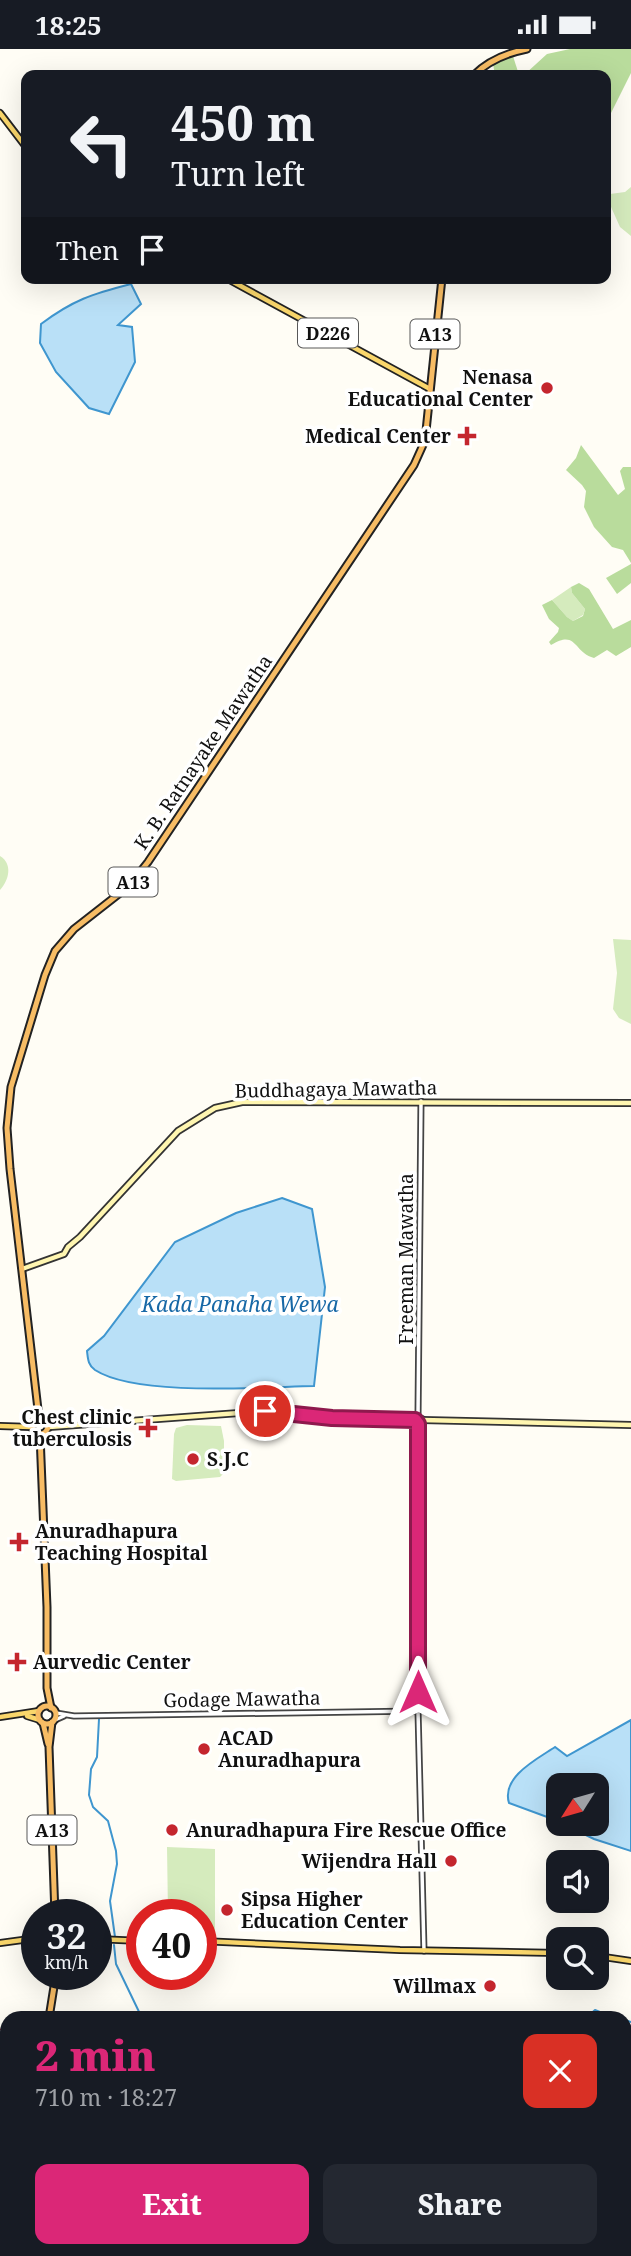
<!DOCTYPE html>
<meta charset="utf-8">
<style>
:root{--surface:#171b24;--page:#242831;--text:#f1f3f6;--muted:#9ea1a6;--accent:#db2777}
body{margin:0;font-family:"Noto Serif",serif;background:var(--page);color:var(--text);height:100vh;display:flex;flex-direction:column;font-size:26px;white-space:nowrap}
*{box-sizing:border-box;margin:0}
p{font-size:23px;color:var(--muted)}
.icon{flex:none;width:38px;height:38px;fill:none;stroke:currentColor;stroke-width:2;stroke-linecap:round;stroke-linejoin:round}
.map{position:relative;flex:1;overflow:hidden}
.drawer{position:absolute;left:0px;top:1962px;width:632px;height:247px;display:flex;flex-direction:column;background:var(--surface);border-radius:21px 21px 0 0;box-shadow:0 7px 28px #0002}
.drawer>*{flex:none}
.guide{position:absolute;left:21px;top:21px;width:590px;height:214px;border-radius:14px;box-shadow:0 7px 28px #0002;background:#171b24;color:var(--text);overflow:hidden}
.needle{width:46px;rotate:233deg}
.controls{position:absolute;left:546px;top:1724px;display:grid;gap:14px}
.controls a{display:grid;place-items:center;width:63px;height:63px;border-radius:14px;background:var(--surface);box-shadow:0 7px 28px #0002;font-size:35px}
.speed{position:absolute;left:21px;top:1850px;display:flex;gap:14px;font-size:35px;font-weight:700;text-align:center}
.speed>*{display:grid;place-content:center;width:91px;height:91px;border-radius:50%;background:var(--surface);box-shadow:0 7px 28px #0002;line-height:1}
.speed small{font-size:18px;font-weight:400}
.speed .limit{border:10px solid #d22;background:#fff;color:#111}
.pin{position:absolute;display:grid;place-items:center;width:60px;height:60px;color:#fff;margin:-30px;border:4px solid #fff;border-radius:50%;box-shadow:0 2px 7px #0007}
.me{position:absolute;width:77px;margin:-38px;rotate:0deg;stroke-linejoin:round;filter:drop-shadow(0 0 5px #0008)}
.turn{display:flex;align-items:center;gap:24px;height:147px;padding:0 35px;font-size:32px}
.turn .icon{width:91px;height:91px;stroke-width:2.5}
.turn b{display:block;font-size:49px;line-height:60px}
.then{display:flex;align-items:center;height:66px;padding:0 35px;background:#0003;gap:14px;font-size:26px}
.round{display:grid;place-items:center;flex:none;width:74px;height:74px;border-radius:14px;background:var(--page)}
.head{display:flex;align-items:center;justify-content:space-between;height:119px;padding:0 35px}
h1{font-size:42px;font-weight:800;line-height:52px;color:var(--accent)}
.action{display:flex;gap:14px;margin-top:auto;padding:14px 35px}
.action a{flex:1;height:80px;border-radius:14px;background:var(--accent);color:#fff;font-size:28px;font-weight:800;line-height:80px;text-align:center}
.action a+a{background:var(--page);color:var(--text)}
.status{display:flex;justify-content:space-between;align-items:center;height:49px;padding:0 35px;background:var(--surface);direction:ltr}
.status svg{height:19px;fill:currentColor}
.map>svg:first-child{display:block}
</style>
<div class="status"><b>18:25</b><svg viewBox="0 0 49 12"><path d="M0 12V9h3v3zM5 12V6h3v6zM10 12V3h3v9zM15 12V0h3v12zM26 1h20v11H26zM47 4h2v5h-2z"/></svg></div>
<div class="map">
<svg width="631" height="2207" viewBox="0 0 631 2207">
<rect width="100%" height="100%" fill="#fffdf5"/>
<g fill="#d5ebbd">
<polygon points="631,138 631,187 620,178 607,149 610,145 625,143"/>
<polygon points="571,538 572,544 585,560 583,566 573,572 567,568 552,551"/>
<path d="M0,807C13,815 9,831 0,841Z"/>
<polygon points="613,890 631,891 631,975 619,969 613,960 617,924"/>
<polygon points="187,1376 221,1377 224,1392 224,1424 220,1428 176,1432 172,1430 174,1385 176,1379"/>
<polygon points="167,1798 215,1800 215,1892 201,1892 201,1866 168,1865"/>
</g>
<g fill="#b9dc9c">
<polygon points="570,0 631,0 631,24 606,74 606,26 524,26 547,5"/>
<polygon points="513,7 519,26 495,26 493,15"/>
<polygon points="581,396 618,446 625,440 620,422 623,418 631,418 631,514 623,501 612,498 594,478 584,458 586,442 582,436 566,421 576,409"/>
<polygon points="631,515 631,534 617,545 606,529"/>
<path d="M579,534L589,540L613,580L631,571V598L616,607L607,601L594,609C573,603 577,580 551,596L549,593L558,583L559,579L549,570L542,556L552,551L567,568L573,572L583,567L585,560L572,544L571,538Z"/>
</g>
<g fill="#b9e0f7" stroke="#3f96cf" stroke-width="2">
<path d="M131,235L141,255L118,276L132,278L135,313L109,365L89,359L56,323L40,294L41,275C73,251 92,245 131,235Z"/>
<path d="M282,1149L312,1160L325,1238L314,1337C262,1338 137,1348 95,1321C88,1316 88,1310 87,1302L104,1287L175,1193L236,1164Z"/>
<path d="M631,1671V1802L594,1790L563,1775L597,1774V1736H558V1772L509,1754C501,1728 537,1710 555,1698L567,1707Z"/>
</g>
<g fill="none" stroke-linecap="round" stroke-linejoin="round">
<g stroke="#3f96cf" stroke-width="2">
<polyline points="99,1670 97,1708 91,1720 89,1746 93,1758 108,1772 116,1802 117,1815 110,1852 115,1888"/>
<polyline points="114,1896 116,1915 142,1969"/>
<polyline points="586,1969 595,1961 615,1969"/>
<polyline points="625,1971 631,1973"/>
<polyline points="0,1998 7,2003"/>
<polyline points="198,2207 198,2202"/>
</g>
<defs>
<g id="tertiary">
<polyline points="418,1368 421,1052"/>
<polyline points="418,1375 418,1662 424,1902"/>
<polyline points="56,1664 74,1667 418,1662"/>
<polyline points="55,1671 64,1667"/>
</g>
<g id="secondary">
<polyline points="22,1220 64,1205 68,1198 80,1188 178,1082 215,1059 242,1053 631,1054"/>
<polygon points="418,1368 422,1370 419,1375 415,1372"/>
<polyline points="422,1371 631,1376"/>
<polyline points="49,1378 265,1362 332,1369 415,1371"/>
</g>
<g id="primary">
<polyline points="0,64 26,98"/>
<polyline points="226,229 430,340"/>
<polyline points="0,1377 31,1378"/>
<polyline points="27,1667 40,1671"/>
<polyline points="0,1668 39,1662"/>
<polyline points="96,1890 142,1892"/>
<polyline points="201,1892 400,1901 558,1904"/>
<polyline points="0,1894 37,1889"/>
<polyline points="597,1907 631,1912"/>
</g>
<g id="trunk">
<path d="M474,26C489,11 507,4 527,0"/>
<circle cx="40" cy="1377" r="8"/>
<polyline points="39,1369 10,1120 7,1079 11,1038 45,926 55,902 74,880 129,837 148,813 414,416 423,396 426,382 442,229"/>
<polyline points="40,1386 47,1558 47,1639 51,1659"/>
<circle cx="47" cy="1666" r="9"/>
<polyline points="52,1673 49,1698 55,1866"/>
<polyline points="43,1674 48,1695"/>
<polyline points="49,1969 56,1925"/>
<polyline points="63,2202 63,2207"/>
</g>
</defs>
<use href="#tertiary" stroke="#444" stroke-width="7"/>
<use href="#secondary" stroke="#333" stroke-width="8"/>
<use href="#primary" stroke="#222" stroke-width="8"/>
<use href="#trunk" stroke="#222" stroke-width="9"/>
<use href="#tertiary" stroke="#fff" stroke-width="3.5"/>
<use href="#secondary" stroke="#fff6b0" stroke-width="4.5"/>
<use href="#primary" stroke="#f9d66b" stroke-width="4.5"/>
<use href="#trunk" stroke="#f7bc64" stroke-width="5"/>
<defs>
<g id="rail">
<polyline points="0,1982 7,1982"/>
<polyline points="625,1998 631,1999"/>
</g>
</defs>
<use href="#rail" stroke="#c4262e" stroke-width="4.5"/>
<use href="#rail" stroke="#fff" stroke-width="2" stroke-dasharray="5" stroke-linecap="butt"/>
</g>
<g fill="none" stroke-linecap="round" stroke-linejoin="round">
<defs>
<polyline id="route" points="265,1362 332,1369 415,1371 418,1375 418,1643"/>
</defs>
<use href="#route" stroke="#8e194d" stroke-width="18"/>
<use href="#route" stroke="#db2777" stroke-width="12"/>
</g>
<g fill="#c4262e" stroke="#fff" stroke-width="2.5">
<circle cx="547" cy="339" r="7"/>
<path d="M463.5 376.5h7v7h7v7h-7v7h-7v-7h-7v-7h7z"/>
<path d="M144.5 1368.5h7v7h7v7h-7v7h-7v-7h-7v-7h7z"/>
<circle cx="193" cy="1410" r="7"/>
<path d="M15.5 1482.5h7v7h7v7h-7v7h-7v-7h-7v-7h7z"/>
<path d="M13.5 1602.5h7v7h7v7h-7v7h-7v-7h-7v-7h7z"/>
<circle cx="204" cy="1700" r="7"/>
<circle cx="172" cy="1781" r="7"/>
<circle cx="451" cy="1812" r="7"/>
<circle cx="227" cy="1861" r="7"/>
<circle cx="490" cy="1937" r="7"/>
</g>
<g text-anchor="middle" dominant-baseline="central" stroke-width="7" stroke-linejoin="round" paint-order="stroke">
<g fill="#fff" stroke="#585858" stroke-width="2">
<rect x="298" y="269.5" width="60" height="29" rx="5"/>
<rect x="410.5" y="270.5" width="49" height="29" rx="5"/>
<rect x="108.5" y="818.5" width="49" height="29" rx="5"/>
<rect x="27.5" y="1766.5" width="49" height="29" rx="5"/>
</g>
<g font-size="18" font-weight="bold" fill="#111">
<text x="328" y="284">D226</text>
<text x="435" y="285">A13</text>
<text x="133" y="833">A13</text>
<text x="52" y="1781">A13</text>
</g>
<g font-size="19" font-weight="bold" fill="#111" stroke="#fff" text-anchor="start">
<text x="533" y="328" text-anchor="end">Nenasa<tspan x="533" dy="22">Educational Center</tspan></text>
<text x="451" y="387" text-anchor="end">Medical Center</text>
<text x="132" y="1368" text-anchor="end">Chest clinic<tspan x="132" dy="22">tuberculosis</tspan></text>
<text x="207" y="1410">S.J.C</text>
<text x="35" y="1482">Anuradhapura<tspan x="35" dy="22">Teaching Hospital</tspan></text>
<text x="33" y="1613">Aurvedic Center</text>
<text x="218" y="1689">ACAD<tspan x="218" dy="22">Anuradhapura</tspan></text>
<text x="186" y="1781">Anuradhapura Fire Rescue Office</text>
<text x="437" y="1812" text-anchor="end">Wijendra Hall</text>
<text x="241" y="1850">Sipsa Higher<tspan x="241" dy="22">Education Center</tspan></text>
<text x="476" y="1937" text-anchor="end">Willmax</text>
</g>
<g font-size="19" fill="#111" stroke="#fff">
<text transform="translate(203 703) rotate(-56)">K. B. Ratnayake Mawatha</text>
<text transform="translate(336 1040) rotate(-1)">Buddhagaya Mawatha</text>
<text transform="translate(406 1210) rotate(-90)">Freeman Mawatha</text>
<text transform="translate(242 1650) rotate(-1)">Godage Mawatha</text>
</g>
<g font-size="21" font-style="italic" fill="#1768a6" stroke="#fff">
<text x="240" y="1255">Kada Panaha Wewa</text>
</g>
</g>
</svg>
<div class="controls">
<a><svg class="needle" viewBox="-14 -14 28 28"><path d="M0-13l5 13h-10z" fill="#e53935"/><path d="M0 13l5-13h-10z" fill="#9ea1a6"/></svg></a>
<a><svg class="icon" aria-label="sound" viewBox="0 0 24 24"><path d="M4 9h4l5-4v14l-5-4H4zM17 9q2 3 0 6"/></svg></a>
<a><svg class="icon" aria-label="search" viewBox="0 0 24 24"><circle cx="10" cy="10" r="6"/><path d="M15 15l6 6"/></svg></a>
</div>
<div class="speed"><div>32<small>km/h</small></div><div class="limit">40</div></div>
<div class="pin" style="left:265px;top:1362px;background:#d93025"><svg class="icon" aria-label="arrive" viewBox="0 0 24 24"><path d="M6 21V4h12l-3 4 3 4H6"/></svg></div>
<svg class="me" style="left:418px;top:1643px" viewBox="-20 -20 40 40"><path d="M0-17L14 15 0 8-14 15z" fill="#db2777" stroke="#fff" stroke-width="4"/></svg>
<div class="guide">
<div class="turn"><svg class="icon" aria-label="left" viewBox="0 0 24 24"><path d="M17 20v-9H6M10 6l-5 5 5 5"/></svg><div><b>450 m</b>Turn left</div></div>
<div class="then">Then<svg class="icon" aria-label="arrive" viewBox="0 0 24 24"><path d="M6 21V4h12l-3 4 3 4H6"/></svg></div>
</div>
<section class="drawer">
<div class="head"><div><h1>2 min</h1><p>710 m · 18:27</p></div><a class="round" style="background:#d93025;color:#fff"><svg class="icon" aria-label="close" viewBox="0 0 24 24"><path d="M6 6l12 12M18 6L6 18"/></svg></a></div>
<div class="action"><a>Exit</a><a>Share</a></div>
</section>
</div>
